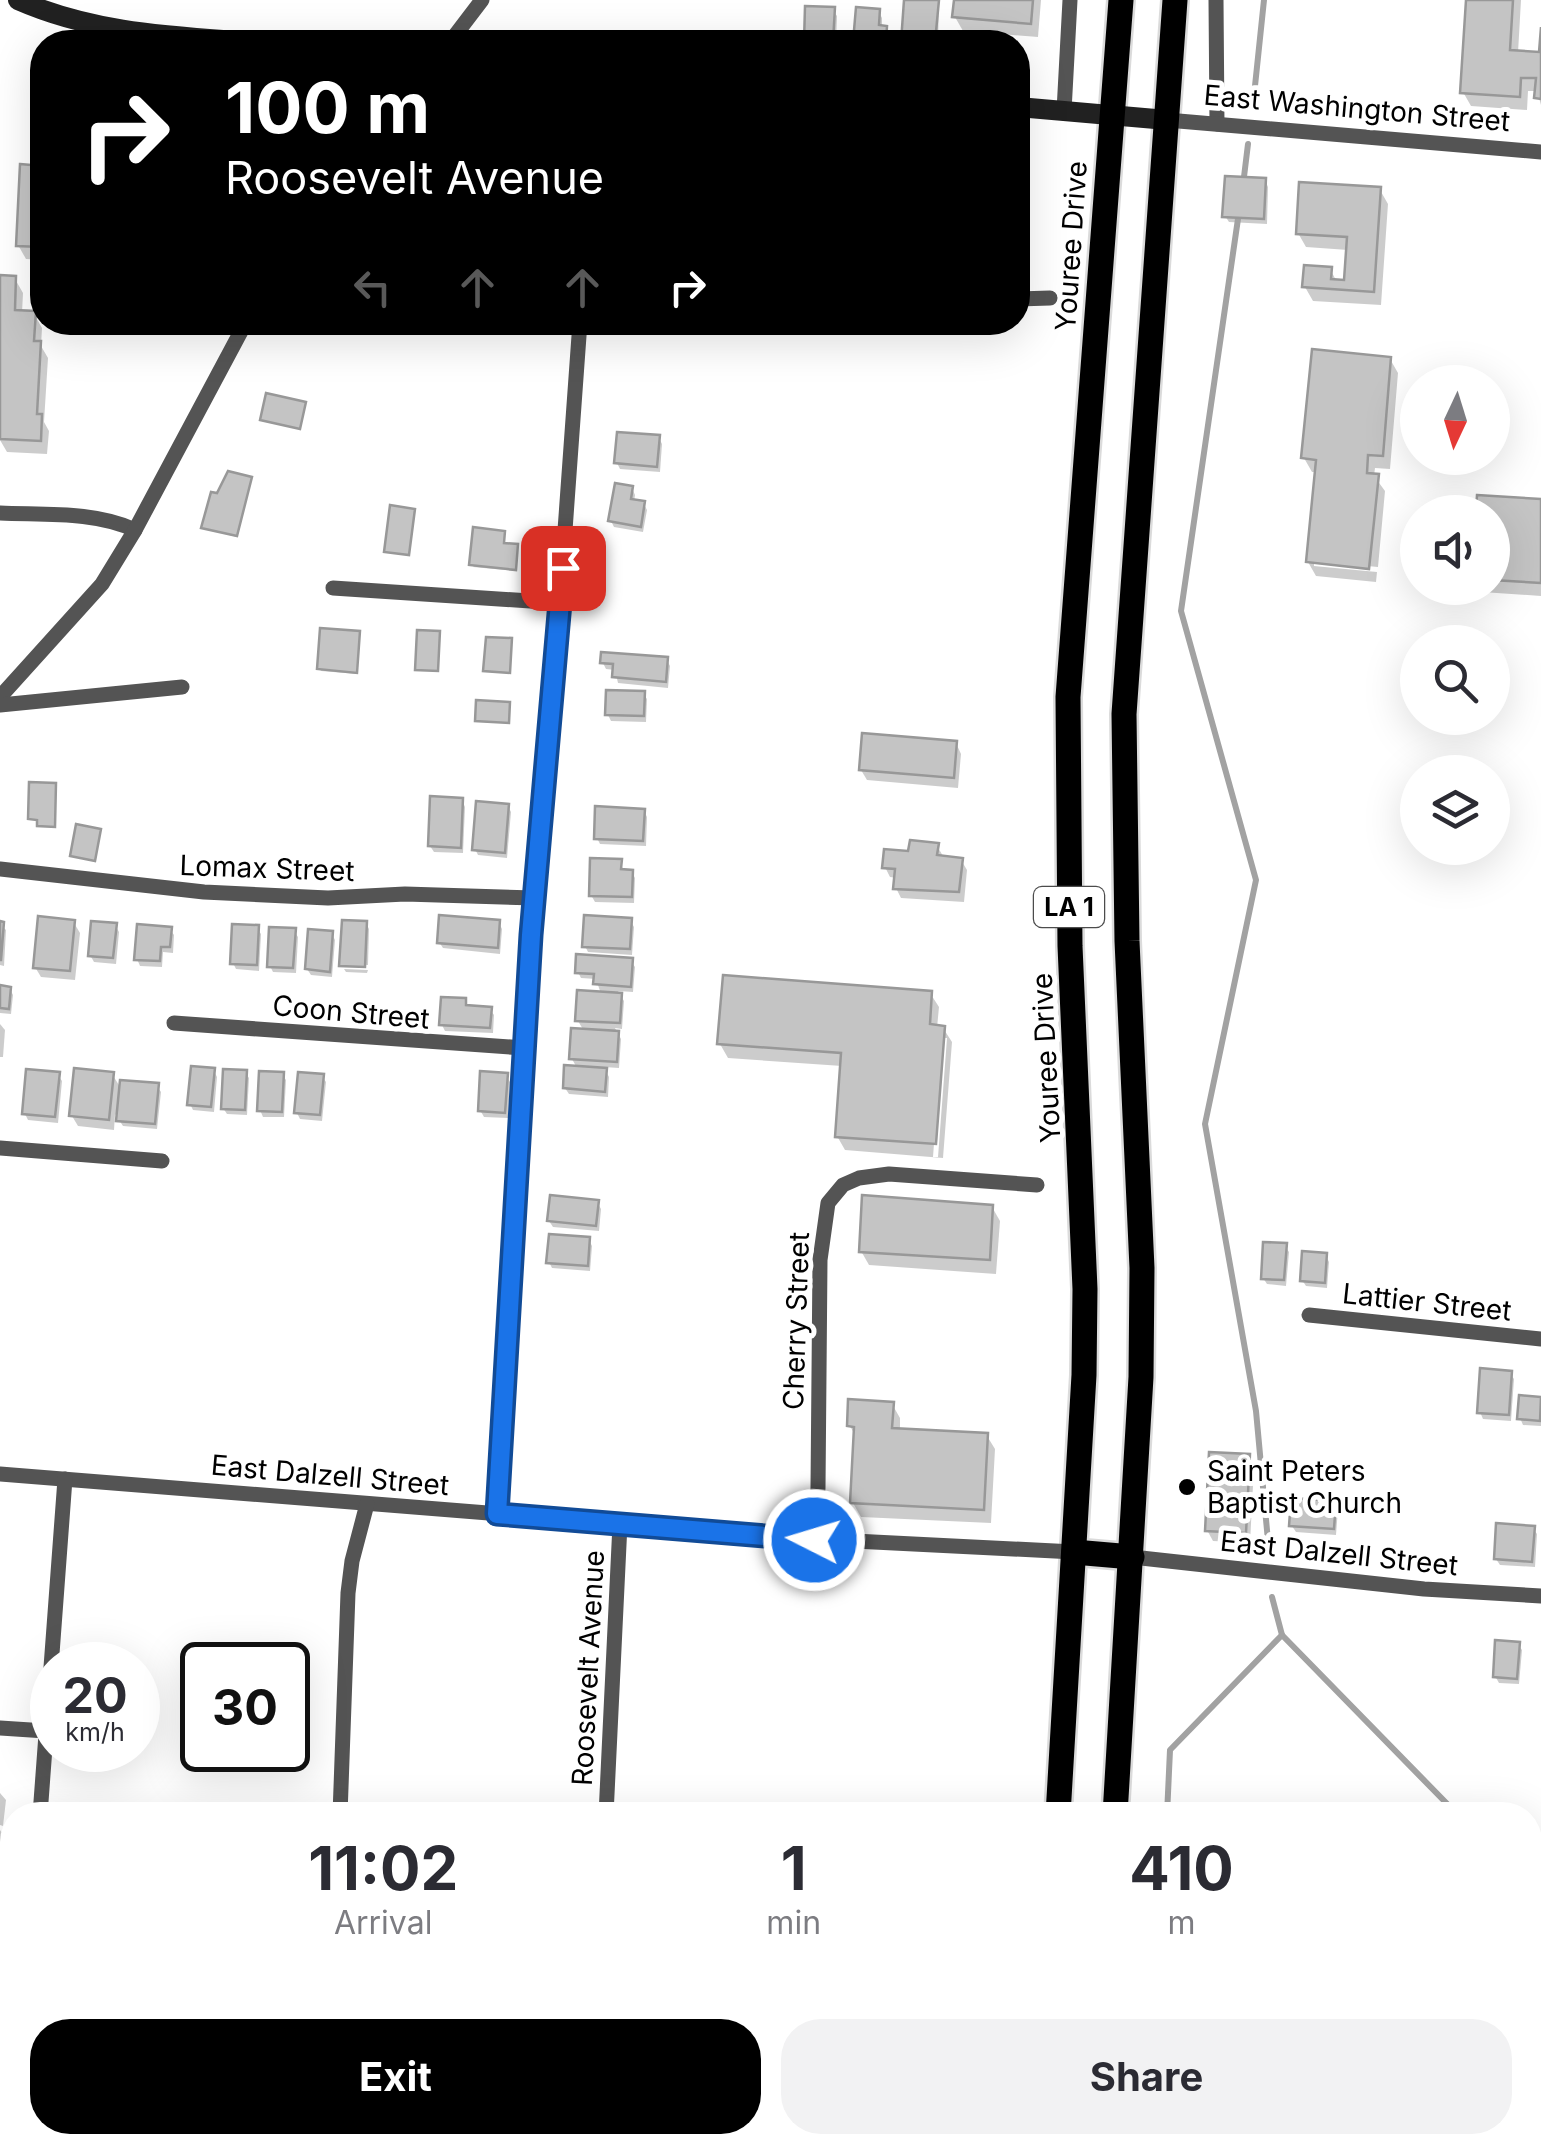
<!DOCTYPE html>
<style>
:root{--surface:#fff;--page:#f2f2f3;--text:#2b2b33;--muted:#7c7c81;--accent:#000}
body{margin:0;font-family:Inter,sans-serif;background:var(--page);color:var(--text);height:100vh;display:flex;flex-direction:column;font-size:38px;white-space:nowrap}
*{box-sizing:border-box;margin:0}
p{font-size:32px;color:var(--muted)}
.icon{flex:none;width:55px;height:55px;fill:none;stroke:currentColor;stroke-width:2;stroke-linecap:round;stroke-linejoin:round}
.map{position:relative;flex:1;overflow:hidden}
.sheet{position:absolute;left:0px;top:1802px;width:1542px;height:352px;display:flex;flex-direction:column;background:var(--surface);border-radius:40px 40px 0 0;box-shadow:0 10px 40px #0002}
.sheet>*{flex:none}
.hud{position:absolute;left:30px;top:30px;width:1000px;height:305px;border-radius:40px;box-shadow:0 10px 40px #0002;background:#000;color:#fff;overflow:hidden}
.needle{width:65px;rotate:184deg}
.tools{position:absolute;left:1400px;top:365px;display:grid;gap:20px}
.tools a{display:grid;place-items:center;width:110px;height:110px;border-radius:50%;background:var(--surface);box-shadow:0 10px 40px #0002;font-size:50px}
.speed{position:absolute;left:30px;top:1642px;display:flex;gap:20px;font-size:50px;font-weight:700;text-align:center}
.speed>*{display:grid;place-content:center;width:130px;height:130px;border-radius:50%;background:var(--surface);box-shadow:0 10px 40px #0002;line-height:1}
.speed small{font-size:25px;font-weight:400}
.speed .limit{border:5px solid #111;border-radius:15px;background:#fff;color:#111}
.pin{position:absolute;display:grid;place-items:center;width:85px;height:85px;color:#fff;margin:-42px;border-radius:20px;box-shadow:0 5px 15px #0006}
.me{position:absolute;width:110px;margin:-55px;rotate:275deg;stroke-linejoin:round;filter:drop-shadow(0 0 8px #0008)}
.turn{display:flex;align-items:center;gap:35px;height:210px;padding:0 30px;font-size:45px}
.turn .icon{width:130px;height:130px;stroke-width:2.5}
.turn b{display:block;font-size:70px;line-height:85px}
.lanes{display:flex;align-items:center;height:95px;padding:0 30px;background:#0003;justify-content:center;gap:50px;direction:ltr}
.lanes .off{opacity:.35}
.eta{display:flex;justify-content:space-evenly;align-items:center;height:170px;text-align:center}
.eta b{font-size:60px;font-weight:700;line-height:70px}
.primary-button{display:flex;gap:20px;margin-top:auto;padding:20px 30px}
.primary-button a{flex:1;height:115px;border-radius:40px;background:var(--accent);color:#fff;font-size:40px;font-weight:700;line-height:115px;text-align:center}
.primary-button a+a{background:var(--page);color:var(--text)}
.map>svg:first-child{display:block}
</style>
<div class="map">
<svg width="1541" height="2153" viewBox="0 0 1541 2153">
<rect width="100%" height="100%" fill="#fff"/>
<g fill="#0003" fill-rule="evenodd">
<polygon points="907,0 939,0 938,42 903,42"/>
<polygon points="957,0 1041,0 1038,37 963,31 955,17"/>
<polygon points="1468,0 1521,0 1518,53 1541,55 1541,105 1537,91 1528,91 1527,110 1471,106 1463,92"/>
<polygon points="833,10 837,16 836,42 807,42"/>
<polygon points="858,10 879,12 882,18 882,28 889,35 889,42 855,42"/>
<polygon points="22,167 42,168 42,260 26,259 18,245"/>
<polygon points="1265,180 1268,187 1267,224 1229,222 1225,216"/>
<polygon points="1380,190 1388,204 1381,305 1313,301 1305,287 1330,269 1337,282 1346,282 1348,250 1306,247 1298,233"/>
<polygon points="0,278 15,279 23,293 22,313 34,314 42,328 41,346 48,358 44,422 49,431 47,454 7,452 0,440"/>
<polygon points="1390,359 1398,373 1390,469 1375,468 1374,476 1385,491 1378,567 1314,561 1314,566 1377,572 1376,582 1316,576 1308,562 1317,472 1312,472 1304,458"/>
<polygon points="659,438 662,444 660,472 620,469 617,463"/>
<polygon points="250,479 237,537 205,529 219,496"/>
<polygon points="632,488 635,495 634,502 644,504 647,510 643,532 614,527 611,521"/>
<polygon points="1480,497 1541,502 1541,596 1482,592 1480,588 1492,588 1492,512 1479,512"/>
<polygon points="504,533 504,545 518,548 516,571 473,567"/>
<polygon points="359,634 357,674 321,671 320,669"/>
<polygon points="667,660 670,666 668,688 618,683 615,670 606,669 603,663"/>
<polygon points="643,693 647,699 646,722 611,721 608,715"/>
<polygon points="956,743 961,754 958,788 867,780 861,770"/>
<polygon points="462,800 465,807 463,853 434,852 430,846"/>
<polygon points="508,806 511,812 507,858 478,855 475,849"/>
<polygon points="644,811 647,817 646,846 600,844 597,838"/>
<polygon points="937,846 943,856 961,860 967,870 964,902 901,898 896,888 897,878 890,877 885,867"/>
<polygon points="620,861 624,872 632,872 635,878 634,903 595,902 591,895"/>
<polygon points="630,920 634,927 632,955 588,952 585,946"/>
<polygon points="74,923 80,933 75,980 41,977 35,967"/>
<polygon points="366,923 369,929 368,965 342,964"/>
<polygon points="499,923 502,929 500,954 443,948 439,942"/>
<polygon points="0,924 6,930 4,966 0,965"/>
<polygon points="115,925 119,932 116,964 94,962 90,955"/>
<polygon points="257,928 261,934 259,971 236,969 233,963"/>
<polygon points="170,929 174,935 173,953 163,952 162,967 140,966 137,959"/>
<polygon points="294,931 298,937 296,973 273,972 270,966"/>
<polygon points="332,934 335,940 332,977 311,975 307,969"/>
<polygon points="631,961 635,967 633,992 618,991 624,1001 622,1029 615,1028 621,1039 619,1068 604,1067 609,1077 608,1097 569,1094 565,1088 577,1068 572,1059 584,1031 578,1021 601,994 596,979 581,978 578,972"/>
<polygon points="344,969 368,970 367,973 346,972"/>
<polygon points="0,988 10,989 13,995 11,1014 0,1013"/>
<path d="M930,993L939,1007L937,1028H943L952,1042L943,1158L845,1150L837,1136L842,1066L728,1058L720,1044ZM942,1038H947L938,1157H933Z"/>
<polygon points="465,1001 469,1008 490,1009 494,1015 493,1033 445,1031 442,1025"/>
<polygon points="0,1024 5,1030 3,1057 0,1057"/>
<polygon points="214,1071 217,1077 214,1112 193,1110 190,1104"/>
<polygon points="245,1072 249,1078 247,1115 227,1114 223,1108"/>
<polygon points="112,1074 122,1090 157,1086 161,1092 157,1129 123,1126 115,1114 114,1130 78,1126 72,1116"/>
<polygon points="282,1074 286,1080 284,1117 263,1117 260,1110"/>
<polygon points="58,1075 62,1081 58,1123 28,1120 25,1114"/>
<polygon points="322,1076 326,1082 322,1121 300,1119 297,1113"/>
<polygon points="506,1076 510,1082 508,1118 484,1117 480,1110"/>
<polygon points="597,1202 601,1209 599,1231 553,1227 549,1221"/>
<polygon points="992,1207 1000,1221 996,1274 869,1265 861,1251"/>
<polygon points="589,1240 592,1246 590,1271 552,1268 549,1262"/>
<polygon points="1285,1246 1289,1252 1286,1286 1267,1284 1263,1278"/>
<polygon points="1326,1256 1329,1262 1327,1288 1306,1286 1302,1280"/>
<polygon points="1510,1373 1514,1379 1511,1421 1483,1419 1480,1412"/>
<polygon points="1541,1399 1541,1426 1523,1425 1520,1418"/>
<polygon points="892,1404 900,1418 900,1431 987,1436 995,1449 991,1523 861,1517 853,1503 856,1437 850,1426"/>
<polygon points="1249,1456 1254,1466 1250,1543 1213,1541 1207,1530"/>
<polygon points="1334,1503 1338,1509 1336,1535 1296,1532 1292,1526"/>
<polygon points="1533,1528 1537,1534 1535,1567 1500,1565 1496,1559"/>
<polygon points="1518,1644 1522,1650 1519,1684 1499,1683 1495,1676"/>
<polygon points="0,1793 6,1800 3,1826 0,1825"/>
<polygon points="0,1830 7,1840 5,1865 0,1865"/>
<polygon points="1530,1968 1541,1969 1541,2014 1530,2013"/>
<polygon points="1463,2142 1490,2142 1489,2148 1465,2146"/>
</g>
<g fill="none" stroke-linecap="round" stroke-linejoin="round">
<g stroke="#a2a2a2" stroke-width="6">
<polyline points="1253,105 1264,0"/>
<polyline points="1243,185 1248,144"/>
<polyline points="1239,212 1181,611 1256,880 1205,1124 1256,1411 1268,1541"/>
<polyline points="1272,1597 1282,1635 1458,1815"/>
<polyline points="1167,1815 1170,1750 1282,1635"/>
<polyline points="1530,1889 1535,1894"/>
<polyline points="1152,2153 1152,2142"/>
</g>
</g>
<g fill="#c4c4c4" stroke="#989898" stroke-width="2.5">
<polygon points="904,0 939,0 935,42 901,42"/>
<polygon points="954,0 1033,0 1031,24 952,17"/>
<polygon points="1466,0 1513,0 1510,50 1539,52 1541,27 1541,99 1534,98 1536,78 1521,78 1520,97 1460,93"/>
<polygon points="805,6 835,7 833,42 804,42"/>
<polygon points="856,7 880,9 879,25 887,26 886,42 853,42"/>
<polygon points="20,164 42,166 42,247 16,246"/>
<polygon points="1225,176 1266,178 1264,219 1222,217"/>
<polygon points="1299,182 1381,187 1374,292 1302,287 1304,265 1332,267 1331,279 1344,280 1347,237 1296,234"/>
<polygon points="0,275 16,276 15,310 36,311 34,341 41,341 37,414 42,414 41,441 0,439"/>
<polygon points="1312,349 1391,357 1383,456 1368,455 1367,473 1379,474 1369,569 1306,562 1316,460 1301,458"/>
<polygon points="266,393 306,402 300,429 260,420"/>
<polygon points="617,432 660,435 657,467 614,463"/>
<polygon points="228,471 252,477 237,536 201,528 211,492 217,493"/>
<polygon points="615,483 633,486 631,499 645,501 641,527 608,521"/>
<polygon points="1477,495 1541,499 1541,583 1492,580 1492,512 1476,512"/>
<polygon points="390,505 415,509 409,555 384,552"/>
<polygon points="473,527 505,531 504,543 518,544 516,570 469,565"/>
<polygon points="320,628 360,631 357,673 317,669"/>
<polygon points="417,630 440,631 438,671 415,670"/>
<polygon points="486,637 512,638 510,673 483,671"/>
<polygon points="601,652 668,657 666,682 612,677 613,664 600,663"/>
<polygon points="606,690 645,691 644,716 605,715"/>
<polygon points="476,700 510,702 509,723 475,721"/>
<polygon points="862,733 957,741 954,778 859,770"/>
<polygon points="29,782 56,783 55,827 37,826 37,820 28,819"/>
<polygon points="430,796 463,798 461,848 428,846"/>
<polygon points="476,801 509,804 505,853 472,850"/>
<polygon points="595,806 645,809 643,841 594,839"/>
<polygon points="76,824 101,829 95,861 70,856"/>
<polygon points="910,840 939,843 937,855 963,858 959,892 893,889 895,869 882,868 884,849 908,851"/>
<polygon points="590,858 622,859 621,869 633,870 632,897 589,896"/>
<polygon points="439,915 500,920 498,948 437,943"/>
<polygon points="584,915 632,918 630,949 582,947"/>
<polygon points="38,916 75,920 70,971 33,968"/>
<polygon points="342,920 367,921 365,967 339,966"/>
<polygon points="0,921 4,922 1,960 0,960"/>
<polygon points="91,921 117,923 113,958 88,956"/>
<polygon points="137,924 172,927 170,947 161,947 160,961 134,960"/>
<polygon points="232,924 259,925 257,965 230,964"/>
<polygon points="269,927 296,928 293,968 267,967"/>
<polygon points="308,929 333,931 330,972 305,969"/>
<polygon points="576,954 633,958 631,987 593,984 594,974 575,973"/>
<polygon points="723,975 932,991 930,1024 945,1026 936,1144 835,1137 841,1053 717,1044"/>
<polygon points="0,985 11,987 9,1009 0,1008"/>
<polygon points="577,990 622,993 620,1023 575,1021"/>
<polygon points="441,997 466,998 466,1005 492,1007 490,1028 439,1025"/>
<polygon points="571,1028 619,1031 617,1062 569,1059"/>
<polygon points="564,1065 607,1068 605,1092 563,1088"/>
<polygon points="191,1066 215,1068 211,1107 187,1105"/>
<polygon points="74,1068 114,1072 109,1120 69,1116"/>
<polygon points="26,1069 60,1072 55,1117 22,1114"/>
<polygon points="223,1069 247,1070 245,1110 221,1109"/>
<polygon points="259,1071 284,1072 282,1112 257,1111"/>
<polygon points="480,1071 508,1073 505,1113 478,1111"/>
<polygon points="298,1072 324,1074 320,1115 294,1113"/>
<polygon points="120,1080 159,1083 155,1124 116,1121"/>
<polygon points="550,1195 599,1200 596,1226 547,1221"/>
<polygon points="862,1195 993,1205 990,1260 859,1252"/>
<polygon points="549,1234 590,1237 588,1266 546,1263"/>
<polygon points="1263,1242 1287,1243 1284,1280 1261,1279"/>
<polygon points="1302,1251 1327,1253 1325,1283 1300,1281"/>
<polygon points="1480,1368 1512,1371 1509,1415 1477,1413"/>
<polygon points="1519,1395 1541,1397 1540,1421 1517,1419"/>
<polygon points="848,1399 894,1402 892,1428 988,1433 984,1510 850,1503 854,1427 847,1426"/>
<polygon points="1209,1452 1250,1454 1246,1533 1205,1531"/>
<polygon points="1291,1498 1336,1501 1334,1529 1289,1526"/>
<polygon points="1496,1523 1535,1526 1532,1562 1494,1559"/>
<polygon points="1495,1640 1520,1642 1517,1679 1493,1677"/>
<polygon points="1251,1809 1280,1811 1279,1815 1250,1815"/>
<rect x="1530" y="1966" width="11" height="42"/>
<polygon points="74,2143 112,2147 111,2153 73,2153"/>
</g>
<g fill="none" stroke-linecap="round" stroke-linejoin="round">
<defs>
<g id="primary">
<polyline points="1074,1552 1132,1557"/>
<polyline points="1058,1815 1084,1375 1085,1289 1070,946 1068,697 1121,0"/>
<polyline points="1115,1815 1141,1377 1142,1268 1127,941 1124,714 1175,0"/>
<polyline points="1036,2153 1036,2142"/>
<polyline points="1091,2153 1092,2142"/>
</g>
</defs>
<use href="#primary" stroke="#dbdbdb" stroke-width="30"/>
<g stroke="#545454" stroke-width="15">
<polyline points="1216,0 1217,124"/>
<polyline points="450,42 482,0"/>
<polyline points="1064,111 1070,0"/>
<polyline points="1167,120 1541,152"/>
<polyline points="1018,299 1050,298"/>
<path d="M0,513C43,515 95,511 135,530"/>
<polyline points="333,588 560,603"/>
<polyline points="0,697 102,584 135,530 246,322"/>
<polyline points="0,705 182,687"/>
<polyline points="0,869 204,892 328,898 405,894 534,898"/>
<polyline points="174,1023 524,1048"/>
<polyline points="0,1148 162,1161"/>
<polyline points="1309,1315 1541,1339"/>
<polyline points="0,1474 814,1539 1074,1552"/>
<polyline points="497,1514 531,935 547,780 580,322"/>
<polyline points="814,1539 818,1488 820,1260 828,1203 843,1185 859,1178 889,1174 1037,1185"/>
<polyline points="1132,1557 1424,1589 1541,1596"/>
<polyline points="0,1728 46,1731"/>
<polyline points="40,1815 65,1479"/>
<polyline points="340,1815 348,1593 352,1561 367,1504"/>
<polyline points="606,1815 620,1524"/>
<polyline points="1530,1909 1541,1909"/>
<polyline points="362,2142 362,2153"/>
<polyline points="594,2142 599,2153"/>
<polyline points="16,2153 17,2142"/>
</g>
<g stroke="#212121" stroke-width="20">
<path d="M18,0C93,33 170,36 250,42"/>
<polyline points="1018,107 1167,120"/>
</g>
<use href="#primary" stroke="#000" stroke-width="25"/>
</g>
<g fill="none" stroke-linecap="round" stroke-linejoin="round">
<defs>
<polyline id="route" points="563,568 531,935 497,1514 814,1540"/>
</defs>
<use href="#route" stroke="#114b97" stroke-width="25"/>
<use href="#route" stroke="#1a73e8" stroke-width="18"/>
</g>
<circle fill="#000" stroke="#fff" stroke-width="4" cx="1187" cy="1487" r="10"/>
<g text-anchor="middle" dominant-baseline="central" stroke-width="10" stroke-linejoin="round" paint-order="stroke">
<rect fill="#fff" stroke="#4c4c4c" stroke-width="2.5" x="1034" y="887" width="70" height="40" rx="8"/>
<g font-size="25" font-weight="bold" fill="#000">
<text x="1069" y="907">LA 1</text>
</g>
<g font-size="28" fill="#000" stroke="#fff">
<text transform="translate(1357 108) rotate(5)">East Washington Street</text>
<text transform="translate(1071 246) rotate(-86)">Youree Drive</text>
<text transform="translate(267 868) rotate(2)">Lomax Street</text>
<text transform="translate(351 1012) rotate(5)">Coon Street</text>
<text transform="translate(1046 1058) rotate(-93)">Youree Drive</text>
<text transform="translate(1427 1302) rotate(6)">Lattier Street</text>
<text transform="translate(796 1321) rotate(-88)">Cherry Street</text>
<text transform="translate(330 1475) rotate(5)">East Dalzell Street</text>
<text transform="translate(1339 1553) rotate(6)">East Dalzell Street</text>
<text transform="translate(588 1668) rotate(-87)">Roosevelt Avenue</text>
</g>
<g font-size="28" fill="#000" stroke="#fff" text-anchor="start">
<text x="1207" y="1471">Saint Peters<tspan x="1207" dy="32">Baptist Church</tspan></text>
</g>
</g>
</svg>
<div class="tools">
<a><svg class="needle" viewBox="-14 -14 28 28"><path d="M0-13l5 13h-10z" fill="#e53935"/><path d="M0 13l5-13h-10z" fill="#7c7c81"/></svg></a>
<a><svg class="icon" aria-label="sound" viewBox="0 0 24 24"><path d="M4 9h4l5-4v14l-5-4H4zM17 9q2 3 0 6"/></svg></a>
<a><svg class="icon" aria-label="search" viewBox="0 0 24 24"><circle cx="10" cy="10" r="6"/><path d="M15 15l6 6"/></svg></a>
<a><svg class="icon" aria-label="layers" viewBox="0 0 24 24"><path d="M12 4l9 5-9 5-9-5zM3 14l9 5 9-5"/></svg></a>
</div>
<div class="speed"><div>20<small>km/h</small></div><div class="limit">30</div></div>
<div class="pin" style="left:563px;top:568px;background:#d93025"><svg class="icon" aria-label="arrive" viewBox="0 0 24 24"><path d="M6 21V4h12l-3 4 3 4H6"/></svg></div>
<svg class="me" style="left:814px;top:1540px" viewBox="-20 -20 40 40"><circle r="17" fill="#1a73e8" stroke="#fff" stroke-width="3"/><path d="M0-11L8 9 0 5-8 9z" fill="#fff"/></svg>
<div class="hud">
<div class="turn"><svg class="icon" aria-label="right" viewBox="0 0 24 24"><path d="M7 20v-9h11M14 6l5 5-5 5"/></svg><div><b>100 m</b>Roosevelt Avenue</div></div>
<div class="lanes"><svg class="icon off" aria-label="left" viewBox="0 0 24 24"><path d="M17 20v-9H6M10 6l-5 5 5 5"/></svg><svg class="icon off" aria-label="ahead" viewBox="0 0 24 24"><path d="M12 20V5M6 11l6-6 6 6"/></svg><svg class="icon off" aria-label="ahead" viewBox="0 0 24 24"><path d="M12 20V5M6 11l6-6 6 6"/></svg><svg class="icon" aria-label="right" viewBox="0 0 24 24"><path d="M7 20v-9h11M14 6l5 5-5 5"/></svg></div>
</div>
<section class="sheet">
<div class="eta">
<div><b>11:02</b><p>Arrival</p></div>
<div><b>1</b><p>min</p></div>
<div><b>410</b><p>m</p></div>
</div>
<div class="primary-button"><a>Exit</a><a>Share</a></div>
</section>
</div>
